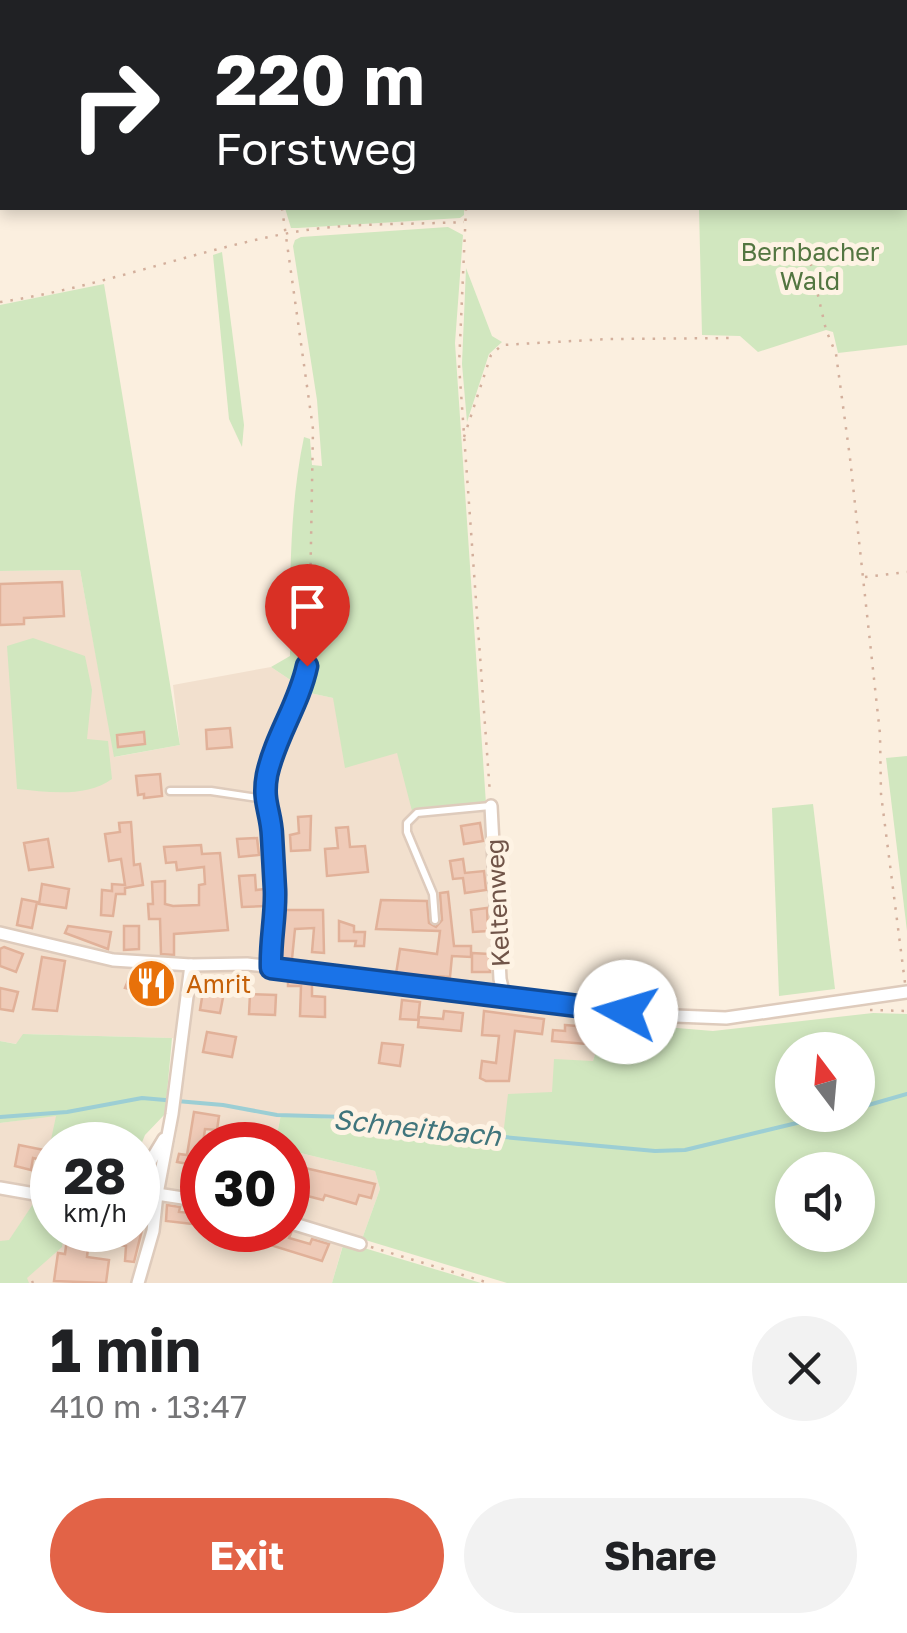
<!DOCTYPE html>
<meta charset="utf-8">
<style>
:root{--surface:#fff;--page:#f2f2f2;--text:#202124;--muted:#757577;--accent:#e26347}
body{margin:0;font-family:"Golos Text",sans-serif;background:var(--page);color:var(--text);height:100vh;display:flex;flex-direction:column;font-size:38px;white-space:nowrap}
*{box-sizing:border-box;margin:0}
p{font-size:32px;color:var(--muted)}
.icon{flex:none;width:55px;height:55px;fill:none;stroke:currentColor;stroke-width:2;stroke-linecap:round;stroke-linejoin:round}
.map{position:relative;height:1283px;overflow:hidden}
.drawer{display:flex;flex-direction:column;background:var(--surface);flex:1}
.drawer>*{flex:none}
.top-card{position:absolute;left:0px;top:0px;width:908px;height:210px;box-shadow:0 5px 15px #0003;background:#202124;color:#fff;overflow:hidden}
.needle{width:65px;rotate:344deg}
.tools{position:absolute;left:775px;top:1032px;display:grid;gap:20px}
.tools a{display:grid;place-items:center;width:100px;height:100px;border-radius:50%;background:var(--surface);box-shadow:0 5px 15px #0003;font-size:50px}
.speed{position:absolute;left:30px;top:1122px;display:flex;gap:20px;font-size:50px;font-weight:700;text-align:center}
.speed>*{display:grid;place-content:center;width:130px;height:130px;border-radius:50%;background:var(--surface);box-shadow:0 5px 15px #0003;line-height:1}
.speed small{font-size:25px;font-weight:400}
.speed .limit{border:15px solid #d22;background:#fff;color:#111}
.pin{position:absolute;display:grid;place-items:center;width:85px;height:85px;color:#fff;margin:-102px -42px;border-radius:50% 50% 50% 0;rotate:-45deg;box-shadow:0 0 10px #0007}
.pin .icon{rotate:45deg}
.me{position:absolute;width:110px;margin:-55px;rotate:276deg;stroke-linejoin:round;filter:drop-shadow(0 0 8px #0008)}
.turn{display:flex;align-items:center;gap:35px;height:210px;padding:0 50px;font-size:45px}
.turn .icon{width:130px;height:130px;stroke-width:2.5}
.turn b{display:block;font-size:70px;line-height:85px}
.round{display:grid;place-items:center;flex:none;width:105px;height:105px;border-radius:52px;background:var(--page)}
.summary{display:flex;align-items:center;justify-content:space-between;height:170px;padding:0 50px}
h1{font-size:60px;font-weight:700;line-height:75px}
.primary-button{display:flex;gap:20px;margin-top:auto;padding:20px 50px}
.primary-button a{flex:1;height:115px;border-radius:60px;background:var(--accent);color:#fff;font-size:40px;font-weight:700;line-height:115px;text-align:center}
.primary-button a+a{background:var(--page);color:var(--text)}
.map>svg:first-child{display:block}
</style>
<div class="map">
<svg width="907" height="1283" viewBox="0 0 907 1283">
<rect width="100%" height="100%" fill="#fbefdf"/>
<polygon fill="#f2e0ce" points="80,570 115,757 180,745 173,685 271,667 310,693 333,698 397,753 486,804 497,978 503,1007 597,1016 605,1022 593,1061 503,1136 281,1114 275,1145 202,1145 202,1230 288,1230 288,1150 375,1171 380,1189 362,1239 344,1241 332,1283 0,1283 0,1123 57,1115 39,1201 52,1203 52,1230 138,1230 138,1210 162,1204 176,1137 189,1042 172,1038 24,1034 17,1044 0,1041 0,571"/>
<g fill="#d1e7bf" fill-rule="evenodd">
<polygon points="721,0 907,0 907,345 838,353 833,332 826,330 758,352 740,336 702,335 699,208 905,208 905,2 721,2"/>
<polygon points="285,208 464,208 464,215 460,218 298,228 291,228"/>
<path d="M448,227L463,235L455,343L486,804L412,811L397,753L345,768L333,698L310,693L271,667L290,656C290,583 289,508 304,437L310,439L312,465L322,466L317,400L293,246L295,240L301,237Z"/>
<polygon points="222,252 244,425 242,447 229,419 213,255"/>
<polygon points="466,268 492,336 502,342 489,354 467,422 462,364"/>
<polygon points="104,284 180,745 114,757 80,570 0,571 0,305"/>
<path d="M33,638L85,656L92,690L87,739L108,741L112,779C86,798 48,792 17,789L7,646Z"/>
<polygon points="907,756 907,931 886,758"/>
<polygon points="813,804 835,989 779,996 772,808"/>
<path d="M873,1013L907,1014V1283H507L362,1239L380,1189L375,1171L288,1150V1145H275L281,1114L503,1136L508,1094L552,1092L554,1059L593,1061L605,1022L713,1031ZM792,1050H858V1115H792ZM792,1170H858V1235H792Z"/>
<polygon points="23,1034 172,1038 165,1114 145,1135 138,1152 138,1145 52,1145 52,1189 41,1187 56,1116 0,1123 0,1041 16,1044"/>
<polygon points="33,1204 52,1207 52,1230 64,1230 62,1247 27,1278 29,1283 0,1283 0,1241 9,1240"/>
<polygon points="344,1242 481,1283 332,1283"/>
</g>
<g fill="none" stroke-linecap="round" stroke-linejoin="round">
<g stroke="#9cced4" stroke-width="4">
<polyline points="858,1108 907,1094"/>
<polyline points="0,1117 67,1112 142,1098 223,1105 277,1115 346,1117 428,1130 655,1151 685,1150 830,1115"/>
</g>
</g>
<g fill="#efcbb8" stroke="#e1b199" stroke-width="2.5">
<polygon points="62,582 64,616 24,618 24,624 0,625 0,584"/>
<polygon points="230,728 232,747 207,749 206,730"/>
<polygon points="144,732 145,744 118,747 117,735"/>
<polygon points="160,774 162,796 144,798 144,794 138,795 136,776"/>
<polygon points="311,816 310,850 291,851 290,835 299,833 298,817"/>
<polygon points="131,822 134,865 140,864 143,885 125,888 125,894 116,894 113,916 101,915 102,890 112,891 112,884 125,885 121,859 109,861 105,834 120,832 119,823"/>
<polygon points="480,823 483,841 464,844 461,826"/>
<polygon points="348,827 350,847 365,846 368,872 327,876 325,849 338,848 336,828"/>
<polygon points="257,838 259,855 239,857 237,839"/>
<polygon points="48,839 53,867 29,870 24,843"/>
<polygon points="201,845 202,854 220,853 228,930 174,934 174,955 161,954 160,919 149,919 148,904 153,904 152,882 165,881 165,904 173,906 199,905 199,885 205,884 204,867 177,870 176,862 166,863 164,847"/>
<polygon points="463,859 465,873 484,871 486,890 465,893 463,878 453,879 450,861"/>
<polygon points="255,875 256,890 265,889 265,906 242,907 239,876"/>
<polygon points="42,884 69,889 66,908 39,904"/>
<polygon points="448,892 454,946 471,946 471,957 452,956 450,977 396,974 400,949 437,954 440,931 376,929 381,900 427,901 429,923 436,927 442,920 440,893"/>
<polygon points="22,899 37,902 32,928 17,925"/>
<polygon points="487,908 488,931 473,932 471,910"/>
<polygon points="284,910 323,910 324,953 312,952 314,928 295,929 292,959 280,958"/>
<polygon points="339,921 354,926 354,932 365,932 364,946 355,946 356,941 339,941"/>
<polygon points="68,926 111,932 108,949 65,933"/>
<polygon points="124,926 139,926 139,949 124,950"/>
<polygon points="4,947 23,954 16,972 0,966 0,949"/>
<polygon points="472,953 489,954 490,972 472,972"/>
<polygon points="42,957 65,961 57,1011 33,1009"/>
<polygon points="132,971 159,976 150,1001 132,994 133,990 125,988"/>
<polygon points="288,978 312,980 312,996 325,997 325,1017 300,1016 301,986 288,986"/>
<polygon points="205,979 226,982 220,1013 200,1010"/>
<polygon points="0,988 18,992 13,1011 0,1009"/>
<polygon points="250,994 276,995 275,1015 249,1014"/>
<polygon points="402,1000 420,1002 418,1020 400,1019"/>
<polygon points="444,1011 463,1013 461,1031 418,1027 419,1017 443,1019"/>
<polygon points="484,1011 544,1019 542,1034 515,1031 509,1081 486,1081 480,1078 482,1061 496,1063 499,1036 482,1035"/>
<polygon points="565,1025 588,1027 586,1044 552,1041 553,1030 565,1031"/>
<polygon points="207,1032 236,1037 232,1057 203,1052"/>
<polygon points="382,1043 403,1045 400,1066 379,1063"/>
<polygon points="194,1112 219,1116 217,1130 205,1129 201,1158 202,1183 191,1181 194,1165 177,1162 179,1154 187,1155"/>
<polygon points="19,1145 44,1150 42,1160 33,1158 31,1170 15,1166"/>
<polygon points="305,1168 375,1184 371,1198 359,1195 356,1204 325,1195 323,1200 288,1191 288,1171 303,1175"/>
<polygon points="167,1205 180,1207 179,1212 202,1214 202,1225 166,1221"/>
<polygon points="68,1230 90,1230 87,1257 109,1260 106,1283 54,1281 58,1253 65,1254"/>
<polygon points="121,1230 142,1230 134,1262 125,1261 126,1246 120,1245"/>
<polygon points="271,1230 291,1233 289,1238 310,1244 312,1239 329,1244 322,1261 267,1244"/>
</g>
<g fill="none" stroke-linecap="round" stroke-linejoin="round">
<defs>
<g id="service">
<polyline points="170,791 211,791 264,799"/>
<polyline points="435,920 433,894 407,832 407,823 417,813 490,806"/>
</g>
<g id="minor">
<polyline points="491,806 500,979 505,1000"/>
<polyline points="0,933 113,960 191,965 247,964 321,972 505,1000 650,1015 726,1018 907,992"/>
<path d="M271,967C270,941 276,916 275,890C274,870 274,848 271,828C269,807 263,798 267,775C275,737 299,704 307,666"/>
<polyline points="138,1182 164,1139"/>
<polyline points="0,1188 52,1197"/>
<polyline points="138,1206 150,1202 157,1194 172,1114 191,965"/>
<polyline points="288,1222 360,1244"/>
<polyline points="138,1283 153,1231 157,1194 202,1201"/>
</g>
</defs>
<use href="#service" stroke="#decbbc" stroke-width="11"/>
<use href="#minor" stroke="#decbbc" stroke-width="16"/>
<g stroke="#d3af9c" stroke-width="2.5" stroke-dasharray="2.5 8" stroke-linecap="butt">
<polyline points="250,0 251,2"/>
<polyline points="476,0 476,2"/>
<polyline points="282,208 313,429 309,654"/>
<polyline points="466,208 459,365 490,794"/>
<polyline points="806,243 826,330 836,354 850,458 880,734 881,794 905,983"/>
<path d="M0,302C98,288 192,251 289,233C345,222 407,225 464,222"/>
<polyline points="464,437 491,355 502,345 608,339 736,338"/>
<polyline points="865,577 907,572"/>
<polyline points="870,1010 907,1011"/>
<polyline points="371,1247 489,1283"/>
<polyline points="32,1281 33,1283"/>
</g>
<use href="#service" stroke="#fff" stroke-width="6"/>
<use href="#minor" stroke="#fff" stroke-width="11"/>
</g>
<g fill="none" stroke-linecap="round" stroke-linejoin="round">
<defs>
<path id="route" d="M307,666C299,704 275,737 267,775C262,802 271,811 272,836C273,854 274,872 275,890C276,916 270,941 271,968L626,1012"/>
</defs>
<use href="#route" stroke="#114b97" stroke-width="25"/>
<use href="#route" stroke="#1a73e8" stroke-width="18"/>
</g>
<defs>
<symbol id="restaurant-disc" viewBox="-11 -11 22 22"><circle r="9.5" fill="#e8710a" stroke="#fef3e4"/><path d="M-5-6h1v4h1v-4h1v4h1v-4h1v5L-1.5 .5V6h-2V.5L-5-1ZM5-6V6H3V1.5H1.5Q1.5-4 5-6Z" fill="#fff"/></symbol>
</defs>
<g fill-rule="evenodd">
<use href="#restaurant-disc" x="124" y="956" width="55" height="55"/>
</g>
<g text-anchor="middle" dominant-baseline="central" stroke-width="10" stroke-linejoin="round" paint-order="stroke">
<g font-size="25" fill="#537641" stroke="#fef3e4">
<text x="810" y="251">Bernbacher<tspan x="810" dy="29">Wald</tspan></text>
</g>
<g font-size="25" fill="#705448" stroke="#fef3e4">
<text transform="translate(497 903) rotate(-93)">Keltenweg</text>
</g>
<g font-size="25" fill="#c56008" stroke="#fef3e4" text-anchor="start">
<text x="186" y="983">Amrit</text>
</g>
<g font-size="28" font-style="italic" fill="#40757c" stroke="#fef3e4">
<text transform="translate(417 1127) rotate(6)">Schneitbach</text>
</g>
</g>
</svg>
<div class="tools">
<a><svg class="needle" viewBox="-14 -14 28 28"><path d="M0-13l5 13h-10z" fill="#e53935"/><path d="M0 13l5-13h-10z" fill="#757577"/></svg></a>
<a><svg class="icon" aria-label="sound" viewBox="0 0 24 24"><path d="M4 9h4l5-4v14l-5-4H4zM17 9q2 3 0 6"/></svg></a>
</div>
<div class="speed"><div>28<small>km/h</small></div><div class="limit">30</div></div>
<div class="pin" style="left:307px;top:666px;background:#d93025"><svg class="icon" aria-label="arrive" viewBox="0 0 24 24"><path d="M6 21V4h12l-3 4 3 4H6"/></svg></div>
<svg class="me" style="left:626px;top:1012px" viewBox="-20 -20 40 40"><circle r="19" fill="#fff"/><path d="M0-13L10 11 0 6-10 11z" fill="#1a73e8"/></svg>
<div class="top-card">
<div class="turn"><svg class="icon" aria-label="right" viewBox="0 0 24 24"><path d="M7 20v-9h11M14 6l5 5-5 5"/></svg><div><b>220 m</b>Forstweg</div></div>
</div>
</div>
<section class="drawer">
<div class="summary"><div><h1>1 min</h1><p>410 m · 13:47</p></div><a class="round"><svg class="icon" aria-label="close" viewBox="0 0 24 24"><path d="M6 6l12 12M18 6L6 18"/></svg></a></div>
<div class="primary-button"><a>Exit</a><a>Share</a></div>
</section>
